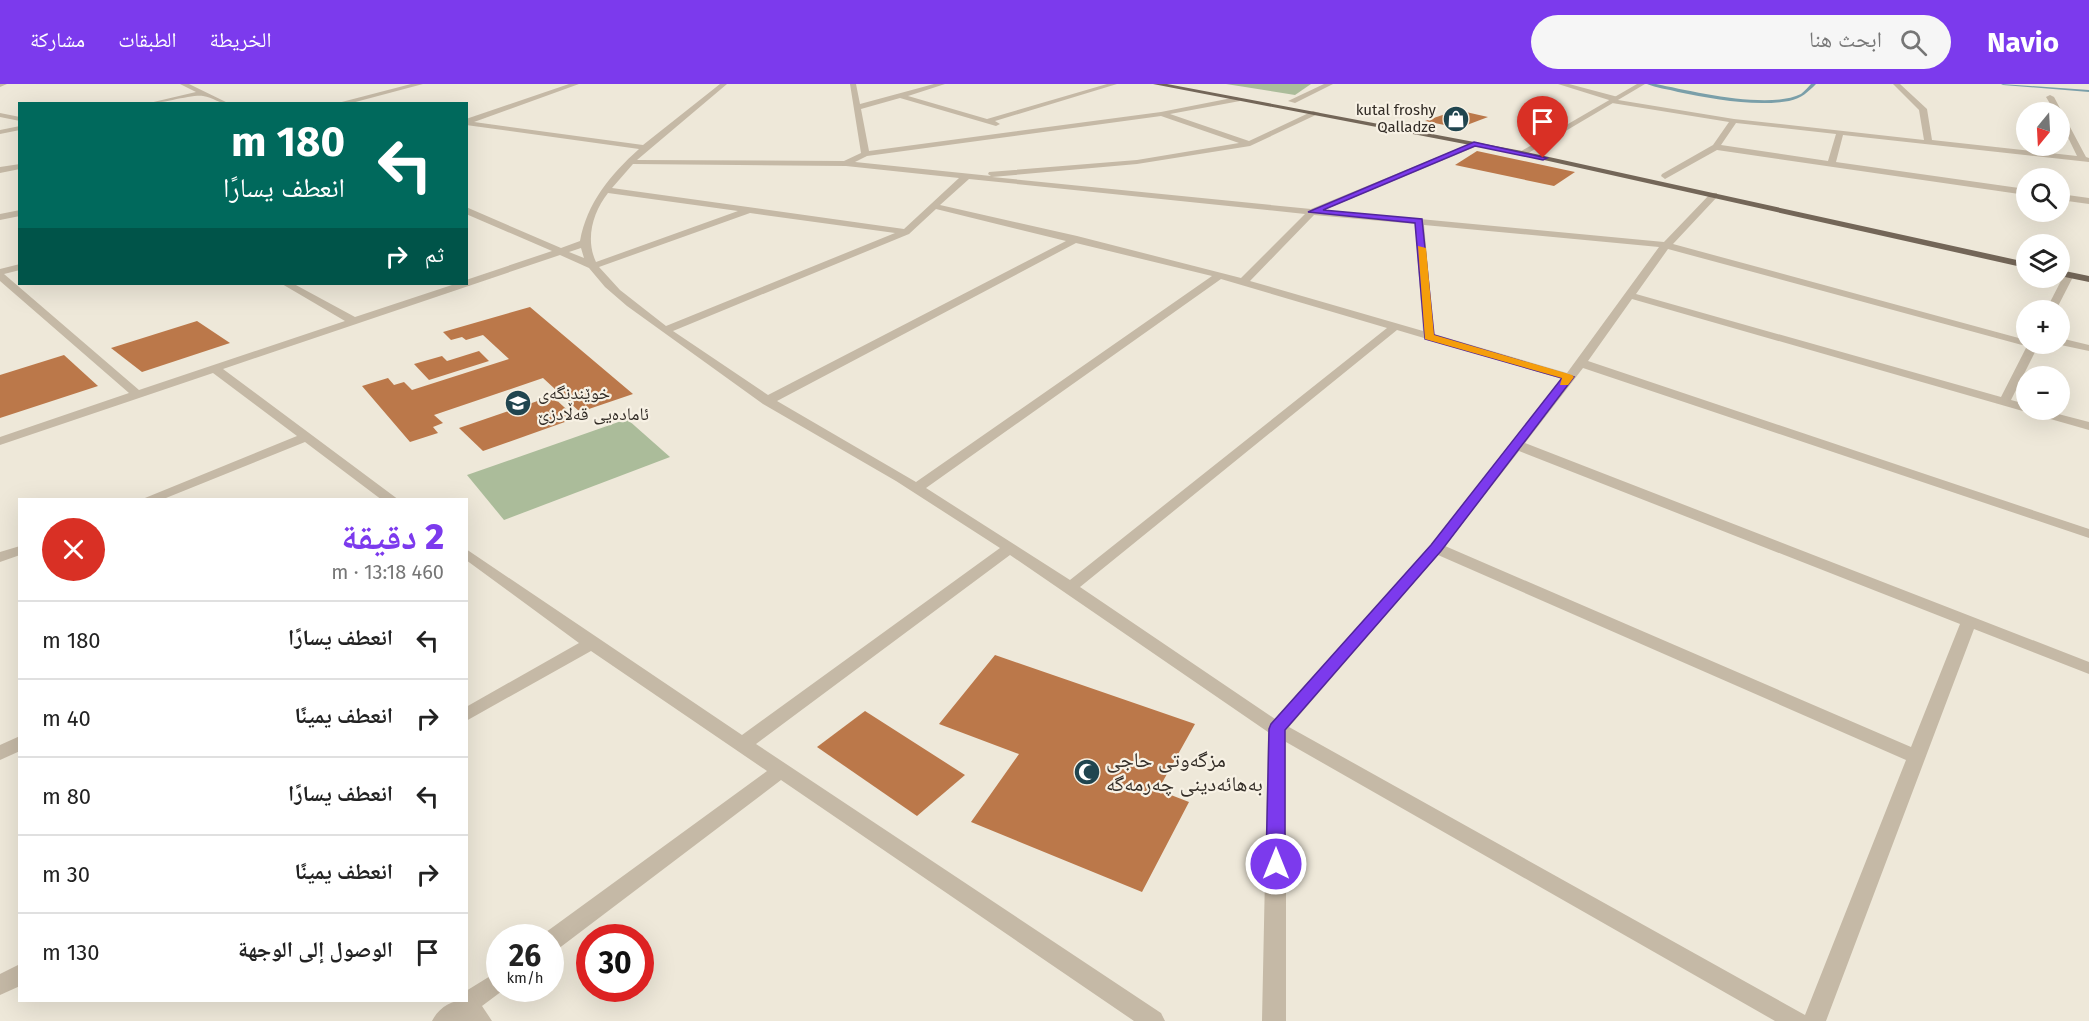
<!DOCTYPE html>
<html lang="ar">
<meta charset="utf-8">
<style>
:root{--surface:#fff;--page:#f6f6f6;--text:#222;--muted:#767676;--line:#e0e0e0;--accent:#7c3aed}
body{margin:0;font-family:"Fira Sans","Noto Naskh Arabic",sans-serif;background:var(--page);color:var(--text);direction:rtl;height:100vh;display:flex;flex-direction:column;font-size:22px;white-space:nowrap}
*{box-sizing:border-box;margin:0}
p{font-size:20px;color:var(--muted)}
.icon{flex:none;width:33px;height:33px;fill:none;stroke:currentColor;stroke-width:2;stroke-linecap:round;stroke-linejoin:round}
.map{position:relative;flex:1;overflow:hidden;direction:ltr}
.details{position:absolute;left:18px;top:414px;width:450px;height:504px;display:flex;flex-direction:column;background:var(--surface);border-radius:0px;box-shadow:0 6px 24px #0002;direction:rtl}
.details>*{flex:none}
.banner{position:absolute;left:18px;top:18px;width:450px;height:183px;border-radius:0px;box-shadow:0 6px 24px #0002;direction:rtl;background:#00695c;color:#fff;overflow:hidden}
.needle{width:39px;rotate:198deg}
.controls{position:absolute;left:2016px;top:18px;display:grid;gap:12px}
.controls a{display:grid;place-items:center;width:54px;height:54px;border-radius:50%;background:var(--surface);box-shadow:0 6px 24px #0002;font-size:30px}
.speed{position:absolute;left:486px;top:840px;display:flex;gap:12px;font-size:30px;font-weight:700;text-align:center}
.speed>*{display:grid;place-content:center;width:78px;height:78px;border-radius:50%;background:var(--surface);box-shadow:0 6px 24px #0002;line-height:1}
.speed small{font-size:15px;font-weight:400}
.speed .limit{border:9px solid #d22;background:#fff;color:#111}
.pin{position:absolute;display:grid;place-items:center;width:51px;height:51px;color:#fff;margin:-62px -26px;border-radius:50% 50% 50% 0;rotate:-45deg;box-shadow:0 0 6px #0007}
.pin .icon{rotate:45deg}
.me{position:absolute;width:66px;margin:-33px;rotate:0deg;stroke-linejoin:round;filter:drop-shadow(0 0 4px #0008)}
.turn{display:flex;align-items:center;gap:21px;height:126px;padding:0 24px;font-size:27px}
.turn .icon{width:78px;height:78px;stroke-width:2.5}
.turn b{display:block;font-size:42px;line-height:51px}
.then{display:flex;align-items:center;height:57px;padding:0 24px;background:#0003;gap:12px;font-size:22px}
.round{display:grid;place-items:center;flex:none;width:63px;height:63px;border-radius:32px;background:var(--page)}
.headline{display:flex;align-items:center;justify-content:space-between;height:102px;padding:0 24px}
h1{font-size:36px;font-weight:800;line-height:45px;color:var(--accent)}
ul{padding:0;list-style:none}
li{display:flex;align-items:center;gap:18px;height:78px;padding:0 24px;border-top:2px solid var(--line)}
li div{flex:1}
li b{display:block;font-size:22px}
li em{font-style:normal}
header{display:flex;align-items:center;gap:36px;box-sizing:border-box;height:84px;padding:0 30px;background:var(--accent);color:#fff}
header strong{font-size:28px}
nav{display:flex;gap:33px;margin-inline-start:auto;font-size:21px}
.search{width:420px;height:54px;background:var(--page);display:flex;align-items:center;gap:15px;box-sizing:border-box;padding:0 21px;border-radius:33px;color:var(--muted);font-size:22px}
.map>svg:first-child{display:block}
</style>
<header>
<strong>Navio</strong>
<div class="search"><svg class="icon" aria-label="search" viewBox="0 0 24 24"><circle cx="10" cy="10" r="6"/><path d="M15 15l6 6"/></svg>ابحث هنا</div>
<nav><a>الخريطة</a><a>الطبقات</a><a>مشاركة</a></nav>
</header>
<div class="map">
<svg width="2089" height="937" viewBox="0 0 2089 937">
<rect width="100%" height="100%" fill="#eee8d9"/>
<g fill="#abbc9a">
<polygon points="1226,0 1311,0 1295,11"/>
<polygon points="627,335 670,373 504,436 467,391"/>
</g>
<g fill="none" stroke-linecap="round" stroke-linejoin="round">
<g fill="#7a9fa9" fill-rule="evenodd">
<path d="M1647,0H1656C1691,7 1768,26 1801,10C1805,7 1808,3 1811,0H1816C1808,8 1802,14 1789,17C1754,23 1713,15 1678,8C1668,5 1656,4 1647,0Z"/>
<polygon points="2001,0 2089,6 2089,8 2003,1"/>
</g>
</g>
<g fill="#bb784a">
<polygon points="1457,26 1488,33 1459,44 1425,37"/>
<polygon points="1477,67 1575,88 1554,102 1455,81"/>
<polygon points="530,223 633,310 580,328 543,294 434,331 443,339 433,343 438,349 410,358 362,302 388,294 394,301 404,298 412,306 509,275 483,251 466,256 462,253 451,256 443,248"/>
<polygon points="197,237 230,259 142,288 111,264"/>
<polygon points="479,267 489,277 429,296 414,280 442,272 447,277"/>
<polygon points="64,271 98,302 0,334 0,291"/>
<polygon points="552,312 576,334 483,367 459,344"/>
<polygon points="995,571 1195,640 1158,706 1189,718 1142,808 971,738 1019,670 939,640"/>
<polygon points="865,627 965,691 917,732 817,663"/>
</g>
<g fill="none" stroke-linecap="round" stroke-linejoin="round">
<g fill="#c5b9a6" fill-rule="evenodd">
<polygon points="0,0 7,0 0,3"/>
<path d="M180,0H189L230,20C219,20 213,13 203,12C193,10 160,20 145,20L196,8Z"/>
<polygon points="411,0 423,0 348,20 334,20"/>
<path d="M569,0H579L474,38L643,61L720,0H727L637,76L844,77L861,69L850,0H856L860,20L934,0H945L908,12L987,35L1107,0H1117L995,37L1000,40L996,42L900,14L861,25L869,67L1161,28L1237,13L1240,17L1170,30L1249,57L1313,27L1320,29L1250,62L1137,80L992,93L1311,125L1474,58L1478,60L1477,62L1324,126L1664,158L1711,109H1717V113L1673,160L2026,256V260H2039L2011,316L2026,320V326H2043L2089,338V346L1632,215L1588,277L2089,445V454L1583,284L1525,359L2089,578V590L1974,545L1826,937H1775L1286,658V937H1262L1268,648L1010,471L756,660L1161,929L1165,937H1134L781,696L558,865L550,867V854H541L542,851L767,687L591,567L466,637V623L579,559L466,476V465L742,651L1000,464L896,397L763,320L627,222L605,203L589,184L560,171L223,285L399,416H382L305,358L161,416H140L297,352L213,289L0,361V353L129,309L0,197V185L20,180V186L4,190L139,306L345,237L282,200H294L355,233L455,200H466V196L552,167L466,130V123L561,164L580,157C587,119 610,91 639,65L466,41V35ZM1161,32L1239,59L1137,76L989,88L988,90L991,92L855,78L867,72ZM633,80L846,82L959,94L904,145L612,104ZM969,95L1305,130L1241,194L1077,152L940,121ZM608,109L738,127L596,178C585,155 593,128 608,109ZM936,125L1066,157L768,311L673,247L909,150ZM750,129L895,149L666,242L620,206L599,183ZM1314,131L1415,140L1423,247L1250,197ZM1424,141L1659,163L1567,289L1434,250ZM1076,159L1212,192L916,398L777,317ZM581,164L584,174L569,168ZM1668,165L2022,261L2027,262L2001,313L1636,210ZM1221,195L1387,244L1070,496L926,404ZM1397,246L1562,295L1431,461L1275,635L1080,503ZM1519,367L1960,540L1911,663L1445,462ZM1438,471L1906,676L1805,931L1289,643Z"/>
<polygon points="1324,0 1333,0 1295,19 1288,17"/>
<path d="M1558,0H1569L1618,13V16L1734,35L1924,56L1919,26L1893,0H1900L1927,25L1932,56L2077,72L2060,37V28H2055L2046,13L2050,11L2054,13L2086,73L2089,74V78L1843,51L1836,78L2026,105V111L1717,66L1665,95L1661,92L1662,90L1713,61L1729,38L1612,19L1609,16ZM1736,39L1836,50L1828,77L1721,61Z"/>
<polygon points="0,29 20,33 20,37 0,33"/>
<polygon points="20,42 20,46 0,50 0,46"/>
<polygon points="20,80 20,85 0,89 0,83"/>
<polygon points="2060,110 2089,114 2089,120 2060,116"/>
<polygon points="20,126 20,132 0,136 0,130"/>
<polygon points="2065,189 2074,191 2056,226 2046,226"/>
<polygon points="2060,254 2089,261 2089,267 2056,260 2060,260"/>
<polygon points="20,462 20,471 0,478 0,468"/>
<polygon points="20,652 20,667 0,676 0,661"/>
<polygon points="20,880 20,902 0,911 0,890"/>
<path d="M500,886V904H506L482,922L492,937H432C439,923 452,916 466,916V907Z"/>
</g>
<polygon fill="#c5b9a6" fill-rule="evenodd" points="1637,0 1645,0 1525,71 1518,69"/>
<g fill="#736658" fill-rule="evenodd">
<polygon points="1153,0 1167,0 1522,67 2026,178 2026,184 1522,71"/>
<polygon points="2060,186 2089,192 2089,198 2060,192"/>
</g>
</g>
<polygon fill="#7c3aed" stroke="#51269a" stroke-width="1.5" points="1474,58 1547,74 1543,76 1475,62 1323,126 1422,135 1434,251 1574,293 1441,467 1285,646 1285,780 1282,785 1276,787 1269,785 1266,780 1269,645 1271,640 1431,461 1562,294 1425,255 1415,139 1308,128"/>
<polygon fill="#f59e0b" points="1418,162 1426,164 1434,251 1572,291 1574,293 1568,301 1560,301 1562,294 1425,255"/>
<defs>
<symbol id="shop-disc" viewBox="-11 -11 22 22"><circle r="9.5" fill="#20454f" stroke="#f7f1e4"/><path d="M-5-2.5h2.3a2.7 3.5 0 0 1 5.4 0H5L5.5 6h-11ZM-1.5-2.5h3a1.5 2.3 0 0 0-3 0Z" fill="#fff"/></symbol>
<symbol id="school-disc" viewBox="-11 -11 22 22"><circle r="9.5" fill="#20454f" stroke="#f7f1e4"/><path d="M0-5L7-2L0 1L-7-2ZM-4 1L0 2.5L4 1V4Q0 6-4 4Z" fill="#fff"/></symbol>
<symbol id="mosque-disc" viewBox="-11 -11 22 22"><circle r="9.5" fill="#20454f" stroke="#f7f1e4"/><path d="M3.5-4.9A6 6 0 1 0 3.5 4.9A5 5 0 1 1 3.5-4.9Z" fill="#fff"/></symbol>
</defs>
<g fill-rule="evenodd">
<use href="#shop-disc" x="1441" y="20" width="30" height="30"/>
<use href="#school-disc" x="503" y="304" width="30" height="30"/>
<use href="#mosque-disc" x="1072" y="673" width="30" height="30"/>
</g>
<g text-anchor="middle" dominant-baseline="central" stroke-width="4.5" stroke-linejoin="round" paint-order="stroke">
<g font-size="15" fill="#322c26" stroke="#f7f1e4" text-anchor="end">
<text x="1436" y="26">kutal froshy<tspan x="1436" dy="17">Qalladze</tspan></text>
</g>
<g font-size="18" fill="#322c26" stroke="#f7f1e4" text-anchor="start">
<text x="538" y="309">خوێندنگەی<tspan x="538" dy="21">ئامادەیی قەڵادزێ</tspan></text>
</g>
<g font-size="21" fill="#322c26" stroke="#f7f1e4" text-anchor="start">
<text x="1106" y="676">مزگەوتی حاجی<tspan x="1106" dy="24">بەهائەدینی چەرمەگە</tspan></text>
</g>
</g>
</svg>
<div class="controls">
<a><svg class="needle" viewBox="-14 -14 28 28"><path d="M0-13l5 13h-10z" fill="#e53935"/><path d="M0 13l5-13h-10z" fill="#767676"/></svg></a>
<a><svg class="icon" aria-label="search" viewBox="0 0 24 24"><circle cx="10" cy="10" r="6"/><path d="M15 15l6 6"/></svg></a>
<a><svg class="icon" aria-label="layers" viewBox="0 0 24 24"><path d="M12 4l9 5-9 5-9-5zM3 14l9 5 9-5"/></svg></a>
<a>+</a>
<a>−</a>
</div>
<div class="speed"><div>26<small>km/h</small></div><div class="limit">30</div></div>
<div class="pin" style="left:1543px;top:74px;background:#d93025"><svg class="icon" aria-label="arrive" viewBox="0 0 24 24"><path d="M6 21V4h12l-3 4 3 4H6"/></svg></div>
<svg class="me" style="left:1276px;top:780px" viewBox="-20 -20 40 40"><circle r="17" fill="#7c3aed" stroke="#fff" stroke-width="3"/><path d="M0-11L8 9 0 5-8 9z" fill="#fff"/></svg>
<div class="banner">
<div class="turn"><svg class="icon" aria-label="left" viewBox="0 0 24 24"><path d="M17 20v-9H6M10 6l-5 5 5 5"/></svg><div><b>180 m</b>انعطف يسارًا</div></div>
<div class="then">ثم<svg class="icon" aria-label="right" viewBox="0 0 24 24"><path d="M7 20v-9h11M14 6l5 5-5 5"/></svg></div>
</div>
<section class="details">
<div class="headline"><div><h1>2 دقيقة</h1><p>460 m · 13:18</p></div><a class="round" style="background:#d93025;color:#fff"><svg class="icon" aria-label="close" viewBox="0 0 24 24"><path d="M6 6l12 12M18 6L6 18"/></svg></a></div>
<ul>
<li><svg class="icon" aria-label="left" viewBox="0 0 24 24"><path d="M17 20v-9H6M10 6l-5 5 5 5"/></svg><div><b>انعطف يسارًا</b></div><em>180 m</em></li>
<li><svg class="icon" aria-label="right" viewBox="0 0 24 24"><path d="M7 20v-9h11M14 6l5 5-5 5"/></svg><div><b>انعطف يمينًا</b></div><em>40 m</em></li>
<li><svg class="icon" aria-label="left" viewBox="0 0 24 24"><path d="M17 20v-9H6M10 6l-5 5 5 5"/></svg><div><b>انعطف يسارًا</b></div><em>80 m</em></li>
<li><svg class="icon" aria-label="right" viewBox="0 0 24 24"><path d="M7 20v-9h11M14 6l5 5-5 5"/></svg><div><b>انعطف يمينًا</b></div><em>30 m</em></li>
<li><svg class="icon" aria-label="arrive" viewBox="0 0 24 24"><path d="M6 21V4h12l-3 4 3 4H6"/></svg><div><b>الوصول إلى الوجهة</b></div><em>130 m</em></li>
</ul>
</section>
</div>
